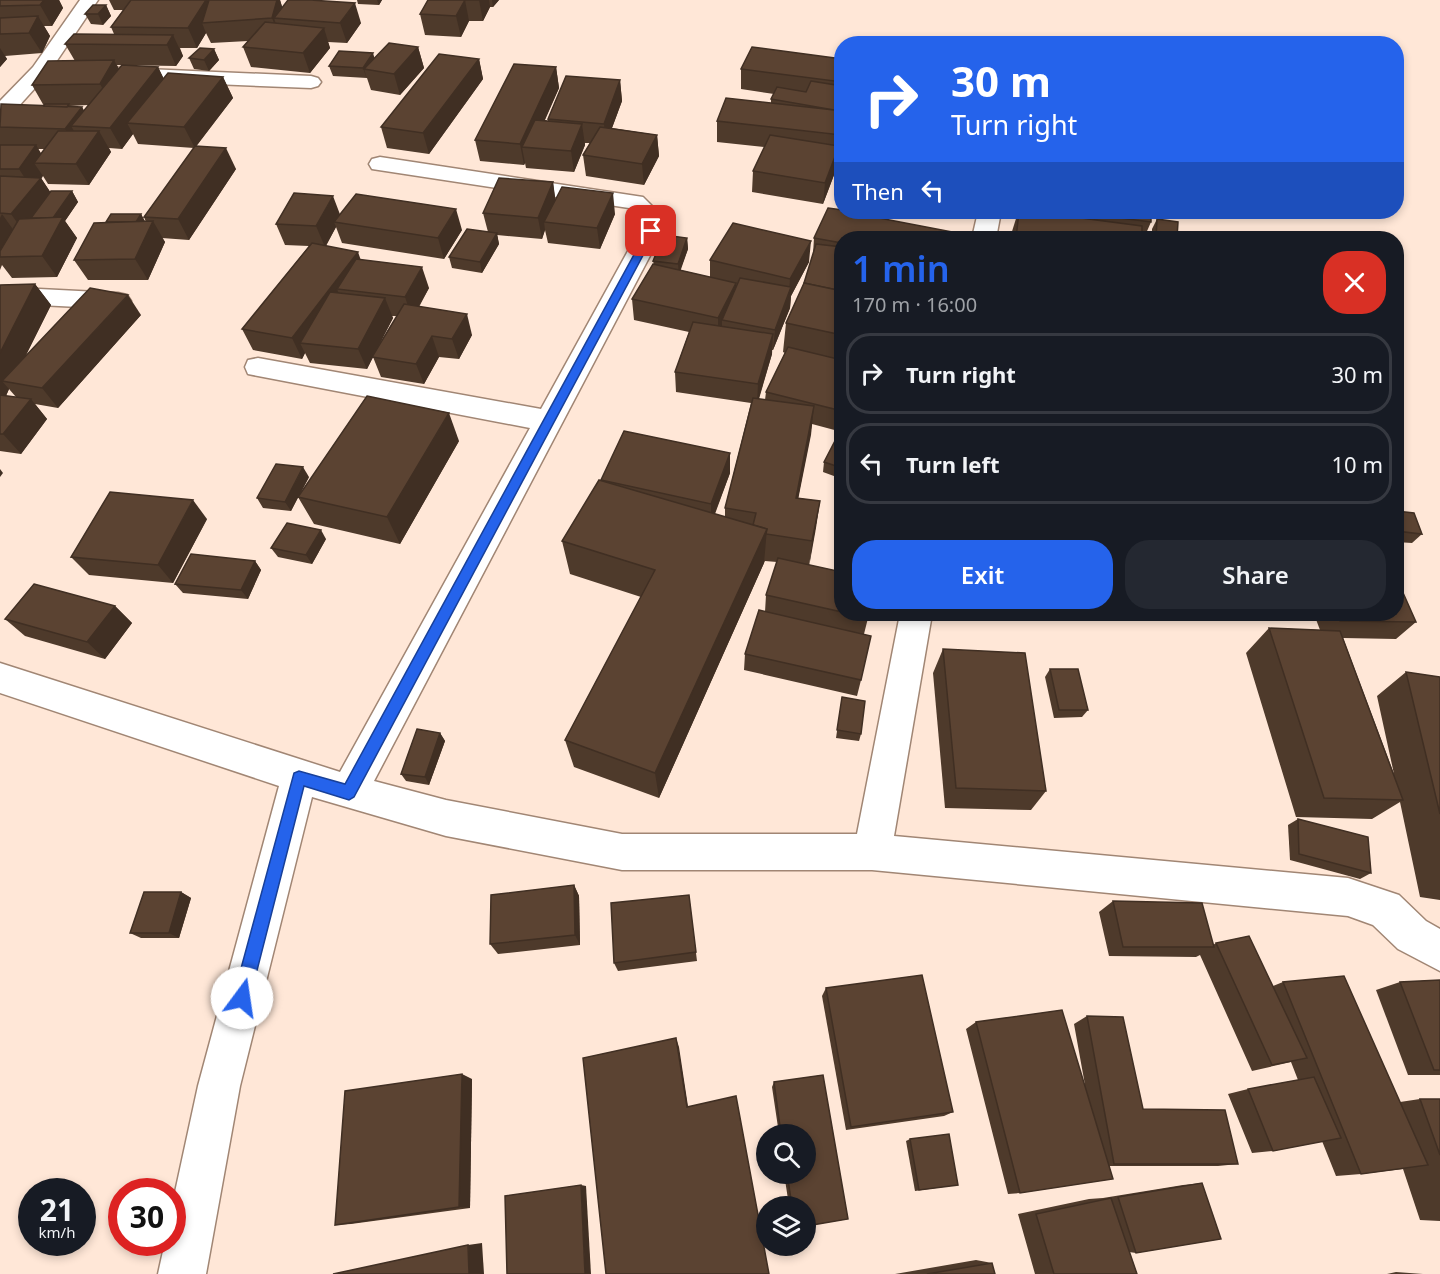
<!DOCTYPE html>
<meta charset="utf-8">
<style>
:root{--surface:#171b24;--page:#242831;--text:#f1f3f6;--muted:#9ea1a6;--line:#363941;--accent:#2563eb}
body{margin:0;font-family:"Noto Sans",sans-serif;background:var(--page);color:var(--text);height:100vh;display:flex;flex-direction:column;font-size:22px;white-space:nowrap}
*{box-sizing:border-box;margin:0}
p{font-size:20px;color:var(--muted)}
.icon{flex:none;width:33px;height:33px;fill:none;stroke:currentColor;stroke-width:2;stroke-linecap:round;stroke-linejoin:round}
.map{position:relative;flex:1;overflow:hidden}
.panel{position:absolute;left:834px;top:231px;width:570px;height:390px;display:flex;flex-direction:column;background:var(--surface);border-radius:24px;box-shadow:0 3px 9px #0003}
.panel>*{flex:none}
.guide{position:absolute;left:834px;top:36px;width:570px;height:183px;border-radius:24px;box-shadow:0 3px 9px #0003;background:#2563eb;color:#fff;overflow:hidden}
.fabs{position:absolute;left:756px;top:1124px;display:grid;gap:12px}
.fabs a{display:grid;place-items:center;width:60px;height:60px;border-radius:50%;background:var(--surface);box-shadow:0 3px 9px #0003;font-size:30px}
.speed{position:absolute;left:18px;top:1178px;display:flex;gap:12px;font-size:30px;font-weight:700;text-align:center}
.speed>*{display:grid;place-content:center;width:78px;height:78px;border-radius:50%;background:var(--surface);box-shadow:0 3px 9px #0003;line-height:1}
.speed small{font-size:15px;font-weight:400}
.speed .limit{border:9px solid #d22;background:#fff;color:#111}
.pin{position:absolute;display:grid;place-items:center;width:51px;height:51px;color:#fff;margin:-26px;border-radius:12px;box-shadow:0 3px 9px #0006}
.me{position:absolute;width:66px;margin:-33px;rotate:14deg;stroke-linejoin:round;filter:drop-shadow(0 0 4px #0008)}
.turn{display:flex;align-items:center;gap:21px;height:126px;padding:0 18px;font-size:27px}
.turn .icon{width:78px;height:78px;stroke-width:2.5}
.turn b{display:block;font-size:42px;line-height:51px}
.then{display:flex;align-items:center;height:57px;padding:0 18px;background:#0003;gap:12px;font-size:22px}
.round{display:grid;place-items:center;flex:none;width:63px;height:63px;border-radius:24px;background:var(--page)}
.summary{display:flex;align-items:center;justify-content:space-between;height:102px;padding:0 18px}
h1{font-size:36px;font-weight:600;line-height:45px;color:var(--accent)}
.button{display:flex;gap:12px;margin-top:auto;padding:12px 18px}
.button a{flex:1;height:69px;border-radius:24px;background:var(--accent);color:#fff;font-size:24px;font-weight:600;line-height:69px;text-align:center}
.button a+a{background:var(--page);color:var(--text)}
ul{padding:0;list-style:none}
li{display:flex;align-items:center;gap:18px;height:81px;margin:0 12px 9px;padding:0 6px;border:3px solid var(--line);border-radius:24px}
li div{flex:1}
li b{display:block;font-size:22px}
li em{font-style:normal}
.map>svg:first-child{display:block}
</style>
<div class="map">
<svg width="1440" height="1274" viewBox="0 0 1440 1274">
<rect width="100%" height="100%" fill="#ffe7d7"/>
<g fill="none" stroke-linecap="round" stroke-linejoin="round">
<defs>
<g id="street">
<polygon points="80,0 98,0 54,65 311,76 318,78 321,82 318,86 311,88 45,77 8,118 0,119 0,101 33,67"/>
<polygon points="380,157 643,197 660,214 663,231 374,781 446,800 622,834 857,834 900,614 932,614 894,836 1348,878 1399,895 1426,921 1440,929 1440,971 1398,949 1373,925 1348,916 872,870 622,870 446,836 312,797 240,1086 206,1274 158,1274 165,1242 172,1242 172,1206 198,1086 279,786 0,693 0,663 340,772 530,428 258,376 248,374 245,367 248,360 258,358 541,409 639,231 636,214 629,208 372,169 369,164 372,159"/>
<polygon points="978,212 1001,212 996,238 972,238"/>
<polygon points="0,287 118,293 127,295 131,301 127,307 118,309 0,303"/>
</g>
</defs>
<use href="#street" stroke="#a18674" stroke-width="3"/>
<use href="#street" fill="#fff" fill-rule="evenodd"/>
</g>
<g fill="#4e3a2b" fill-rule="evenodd">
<polygon points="0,0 59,0 63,8 52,26 44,26 50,36 42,53 5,56 7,59 0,67"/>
<path d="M109,0H280L282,7L361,23L347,43L328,42L330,48L310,73L251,67L243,47L248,41L211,43L206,33L197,48H180L183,56L176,66L117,65L119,69L158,67L164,79L223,77L233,98L196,146L236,169L189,240L162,238L165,242L148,280H88L74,260L106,222L141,214L145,222H146L144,217L194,148L138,144L133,134L122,149L109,148L111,152L89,185L48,184L43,176L41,178L50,192L72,191L78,202L65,221L77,238L57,277L12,278L2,265L0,270V127L44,106L32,85L75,61L65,44L114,34L111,27L123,10H114ZM88,105L84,111L82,107H70V106ZM38,149H45L41,154Z"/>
<polygon points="357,0 382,0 379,5 358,4"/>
<polygon points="428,0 499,0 493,7 490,7 483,21 469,21 461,37 425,35 420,14"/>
<polygon points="106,5 111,16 103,25 91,24 85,14"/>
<polygon points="418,47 424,68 400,95 371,90 367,78 333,76 329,66 375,58"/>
<polygon points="214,49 219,60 209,71 194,69 189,58"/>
<polygon points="479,59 483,79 429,154 387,148 381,127"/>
<polygon points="842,59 842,144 838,156 837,167 823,204 752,192 753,171 765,147 717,142 717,121 771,103 771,99 774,94 741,89 741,69"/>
<polygon points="556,67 559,88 545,120 548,121 548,119 620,80 622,101 612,128 657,135 659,156 644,185 586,176 583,155 590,143 585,143 585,145 574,172 526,168 525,163 524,165 480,161 475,140"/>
<polygon points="553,182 555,200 615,214 600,249 548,243 545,230 542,239 497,235 499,244 482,273 452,268 449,257 488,232 483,213"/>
<polygon points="842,212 896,212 895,218 861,214 842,238 842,432 812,424 798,498 820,501 809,565 842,572 842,614 869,614 864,634 861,680 857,696 744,670 745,654 765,612 766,595 777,562 765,561 764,563 659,798 574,767 565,740 641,597 570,574 562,541 601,480 730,453 730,473 715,514 725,517 725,508 751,403 676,392 675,372 689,332 634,320 632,299 654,265 653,261 687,238 688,249 680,270 710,277 710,260 809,262 791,296 790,308 773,350 772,350 772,354 759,399 765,400 766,392 785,353 783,352 786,323 804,283 813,254 814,238"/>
<polygon points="1018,212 1151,212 1151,222 1144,238 1010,238"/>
<path d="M340,214L462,230L444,259L342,243L336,227L326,246L429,288L419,307L472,335L459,359L439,357L424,384L381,377L373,357L367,369L310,363L305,353L302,359L253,350L242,329L309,246L285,245L276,224ZM392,316H397L376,350L393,318Z"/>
<polygon points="1157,219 1177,238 1152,238 1152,229"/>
<path d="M35,284L51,305L26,355L141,315L58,408L35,404L47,419L21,454L0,451V285ZM9,389L16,397L6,396Z"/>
<polygon points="459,441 400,544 314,524 298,497 291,511 263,508 257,498 309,477 300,494"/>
<polygon points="842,441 842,479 823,472 824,462"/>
<polygon points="1396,511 1422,534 1412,543 1396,542"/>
<polygon points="207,519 173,583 89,575 71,557"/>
<polygon points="326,539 312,564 278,557 271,548"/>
<polygon points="255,561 261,570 248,599 183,593 175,584"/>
<polygon points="115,606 132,623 105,659 25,636 5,619"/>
<polygon points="1314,614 1396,614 1416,622 1396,639 1343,638 1394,774 1377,696 1406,672 1440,677 1440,900 1420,897 1400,802 1372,819 1296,817 1246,653 1269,628 1320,630"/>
<polygon points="943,649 1046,791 1031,810 945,808 933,673"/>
<polygon points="1050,669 1088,710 1082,717 1054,718 1045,677"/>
<polygon points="842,697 861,734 859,741 836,738"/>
<polygon points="440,733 445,741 429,785 406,781 401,774"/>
<polygon points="1298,819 1371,873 1360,879 1290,860 1288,825"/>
<polygon points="574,885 579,896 580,945 498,954 490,944"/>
<polygon points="181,892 191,898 179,938 141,938 130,933"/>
<polygon points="689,895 697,961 618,971 614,963"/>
<polygon points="1113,901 1213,945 1216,943 1273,986 1283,982 1400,1102 1420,1099 1440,1099 1440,1221 1420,1220 1403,1169 1361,1174 1336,1176 1322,1141 1273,1151 1252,1153 1228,1094 1248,1089 1298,1080 1291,1062 1252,1071 1200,955 1196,957 1109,956 1099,912"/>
<polygon points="1440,980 1440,1075 1408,1075 1376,990 1400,982"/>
<polygon points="826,988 953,1112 944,1116 846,1130 822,996"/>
<polygon points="1087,1016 1143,1109 1238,1164 1218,1166 1109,1166 1020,1193 1008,1194 966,1029 976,1022 1085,1085 1074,1024"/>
<polygon points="823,1075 848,1219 806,1226 806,1206 789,1206 784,1173 806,1173 806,1134 779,1134 772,1087 774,1082"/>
<polygon points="472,1079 470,1208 351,1224 335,1225"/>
<polygon points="910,1139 958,1185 915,1191 906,1141"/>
<polygon points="1202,1183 1136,1253 1129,1252 1137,1274 1035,1274 1018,1214 1089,1199 1103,1198 1183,1185"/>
<polygon points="976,1260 992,1263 995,1274 895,1274"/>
<polygon points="1396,1272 1423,1274 1387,1274"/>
</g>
<g fill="#402f23">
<polygon points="44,0 59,0 63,8 52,26 40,5"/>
<polygon points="206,0 212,0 202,23 206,33 197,48 188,28"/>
<polygon points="277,0 280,0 285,16 274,18 280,37 280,39 272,18"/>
<polygon points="377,0 382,0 379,5"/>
<polygon points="465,0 469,21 461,37 456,16"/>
<polygon points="479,0 489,0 490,7 483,21"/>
<polygon points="492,0 499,0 493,7"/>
<polygon points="355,3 361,23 347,43 340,23"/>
<polygon points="106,5 111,16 103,25 98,14"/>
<polygon points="38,16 50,36 42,53 29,33"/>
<polygon points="324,28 330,48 310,73 303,53"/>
<polygon points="173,35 183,56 176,66 167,45"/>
<polygon points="418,47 424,68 400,95 394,74"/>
<polygon points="0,48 7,59 0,67"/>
<polygon points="214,49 219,60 209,71 204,60"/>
<polygon points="373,53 376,63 364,69 367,79 363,68"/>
<polygon points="479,59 483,79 429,154 423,133"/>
<polygon points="114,60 125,81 112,105 100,84"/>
<polygon points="158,67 168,88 127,123 133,134 122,149 110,128"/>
<polygon points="556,67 559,88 532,148 522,147 525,163 524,165 520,144"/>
<polygon points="223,77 233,98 195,148 184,127"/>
<polygon points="620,80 622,101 606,144 604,124"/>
<polygon points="82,107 93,127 71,126 82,144 77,150 65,129"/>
<polygon points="582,124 585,145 574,172 571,151"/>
<polygon points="99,131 111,152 89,185 76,164"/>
<polygon points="842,132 842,144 838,156 841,135"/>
<polygon points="657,135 659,156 644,185 642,164"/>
<polygon points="36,145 47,163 34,163 43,176 41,178 55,199 26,235 11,214 32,189 19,169"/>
<polygon points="839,146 837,167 823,204 825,183"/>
<polygon points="226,148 236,169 189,240 178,219"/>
<polygon points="553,182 556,203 544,222 545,230 542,239 538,218"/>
<polygon points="72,191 78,202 65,221 77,238 57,277 42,256 49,222"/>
<polygon points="613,193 615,214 600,249 597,228"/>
<polygon points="333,196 341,217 334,222 336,227 325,247 316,226"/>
<polygon points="456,209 462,230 444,259 438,238"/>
<polygon points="2,214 17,235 0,257 0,218"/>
<polygon points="141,214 147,225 134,225"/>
<polygon points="153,221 165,242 148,280 135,259"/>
<polygon points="497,233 499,244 482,273 480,262"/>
<polygon points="687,238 688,249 679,275 678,264"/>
<polygon points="811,241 809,262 791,296 790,308 773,350 775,330 789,294 790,279"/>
<polygon points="358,252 365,272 337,289 343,303 300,343 305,353 302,359 292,338"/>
<polygon points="422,267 429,288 412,318 405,297"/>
<polygon points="736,283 736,304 722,320 722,331 718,339 718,318"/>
<polygon points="35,284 51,305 12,383 2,381 9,389 4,400 0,395 0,353"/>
<polygon points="128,295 141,315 58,408 42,388"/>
<polygon points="385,298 393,318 367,369 358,349"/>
<polygon points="467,314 472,335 459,359 452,339"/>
<polygon points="773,334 772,354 757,404 758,384"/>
<polygon points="432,336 439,357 424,384 416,364"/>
<polygon points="31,399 47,419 21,454 3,434"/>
<polygon points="814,406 811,435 793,525 796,498"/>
<polygon points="449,413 459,441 400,544 387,517"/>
<polygon points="730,453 730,473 711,523 711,504"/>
<polygon points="303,467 309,477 291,511 285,502"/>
<polygon points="0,469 3,473 0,477"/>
<polygon points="193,500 207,519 173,583 158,565"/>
<polygon points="820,501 816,528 809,567 812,541"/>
<polygon points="767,529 764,563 659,798 655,773"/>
<polygon points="321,530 326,539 312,564 306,555"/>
<polygon points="255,561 261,570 248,599 241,590"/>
<polygon points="115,606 132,623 105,659 87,642"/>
<polygon points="440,733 445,741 429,785 425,777"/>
<polygon points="574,885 579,896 580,945 575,935"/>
<polygon points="181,892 191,898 179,938 169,933"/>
<polygon points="676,1038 679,1047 689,1113 687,1107"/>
<polygon points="462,1074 472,1079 470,1208 459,1207"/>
<polygon points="581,1185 586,1186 591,1274 585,1274"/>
<polygon points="482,1243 484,1274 469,1274 468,1245"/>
</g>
<g fill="#5b4332" stroke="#402f23" stroke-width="1.5">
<polygon points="0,0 44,0 40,5 0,6"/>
<polygon points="131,0 206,0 188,28 111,27"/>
<polygon points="209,0 277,0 272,18 202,23"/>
<polygon points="288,0 310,0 355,3 340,23 274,18"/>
<polygon points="428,0 479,0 465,0 456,16 420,14"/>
<polygon points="93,5 106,5 98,14 85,14"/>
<polygon points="38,16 29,33 0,34 0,18"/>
<polygon points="265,22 324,28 303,53 243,47"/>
<polygon points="74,34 173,35 167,45 65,44"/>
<polygon points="389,43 418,47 394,74 364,69"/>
<polygon points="752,47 842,59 842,82 741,69"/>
<polygon points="200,48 214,49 204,60 189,58"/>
<polygon points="339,51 373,53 363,68 329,66"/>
<polygon points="439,54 479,59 423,133 381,127"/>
<polygon points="114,60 100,84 32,85 48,61"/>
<polygon points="514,64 556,67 520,144 475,140"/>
<polygon points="122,65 158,67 110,128 71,126"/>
<polygon points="168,73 223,77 184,127 127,123"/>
<polygon points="566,76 620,80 604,124 548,119"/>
<polygon points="811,81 842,86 841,135 717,121 726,98 834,110 771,99 777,87 806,92"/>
<polygon points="1,104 82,107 65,129 0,127"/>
<polygon points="45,104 69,104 67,107 44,106"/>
<polygon points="535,120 582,124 571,151 522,147"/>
<polygon points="600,127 657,135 642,164 583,155"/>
<polygon points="58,131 99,131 76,164 34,163"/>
<polygon points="770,135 839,146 825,183 753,171"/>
<polygon points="0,145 36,145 19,169 0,169"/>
<polygon points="195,146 226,148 178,219 144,217"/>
<polygon points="0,176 41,178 11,214 0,213"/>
<polygon points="499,178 553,182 538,218 483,213"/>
<polygon points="562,187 613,193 597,228 544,222"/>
<polygon points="51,191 72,191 53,218 31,218"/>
<polygon points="294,193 333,196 316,226 276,224"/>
<polygon points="356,194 456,209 438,238 334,222"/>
<polygon points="828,208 842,210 842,212 848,212 968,235 966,238 842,238 842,243 814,238"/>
<polygon points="1019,212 1035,212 1142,226 1142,238 1016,238"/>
<polygon points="1073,212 1151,212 1151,222"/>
<polygon points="111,214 141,214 136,222 106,222"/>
<polygon points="63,217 42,256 0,257 0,251 19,219"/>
<polygon points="1157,219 1178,222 1177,238 1156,238"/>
<polygon points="153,221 135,259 74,260 94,223"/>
<polygon points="733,223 811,241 790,279 710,260"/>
<polygon points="467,229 497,233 480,262 449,257"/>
<polygon points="664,235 687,238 678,264 653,261"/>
<polygon points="312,243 358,252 292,338 242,329"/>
<polygon points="816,244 842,247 842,291 804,283"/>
<polygon points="356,259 422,267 405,297 337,289"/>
<polygon points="653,264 736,283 718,318 632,299"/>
<polygon points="740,278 791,287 775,330 722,320"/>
<polygon points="804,283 842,291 842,335 786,323"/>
<polygon points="35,284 0,353 0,285"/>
<polygon points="90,288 128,295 42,388 2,381"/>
<polygon points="330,292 385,298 358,349 300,343"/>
<polygon points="404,304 467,314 452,339 432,336 416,364 372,357"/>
<polygon points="693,322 773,334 758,384 675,372"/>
<polygon points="788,347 842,360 842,411 766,392"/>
<polygon points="0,395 31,399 3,434 0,434"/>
<polygon points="367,396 449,413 387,517 298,497"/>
<polygon points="753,398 814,406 796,498 820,501 812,541 766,534 767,529 753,525 756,513 725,508"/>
<polygon points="624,431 730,453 711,504 601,480"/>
<polygon points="836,439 842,441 842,468 824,462"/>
<polygon points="276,464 303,467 285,502 257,498"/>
<polygon points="599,480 767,529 655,773 565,740 655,570 562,541"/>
<polygon points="110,492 193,500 158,565 71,557"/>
<polygon points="1396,511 1414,513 1422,534 1396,531"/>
<polygon points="287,523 321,530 306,555 271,548"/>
<polygon points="191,554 255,561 241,590 175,584"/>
<polygon points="778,558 842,572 842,612 766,595"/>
<polygon points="1396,577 1416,622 1340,621 1338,614 1396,614"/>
<polygon points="34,584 115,606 87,642 5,619"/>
<polygon points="759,610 871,636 861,680 745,654"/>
<polygon points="847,614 869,614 868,618"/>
<polygon points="1269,628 1340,631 1403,800 1324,798"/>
<polygon points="943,649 1025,653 1046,791 956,788"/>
<polygon points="1050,669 1078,669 1088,710 1059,710"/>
<polygon points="1406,672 1440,677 1440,814"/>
<polygon points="842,697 865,701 861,734 837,730"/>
<polygon points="417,729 440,733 425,777 401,774"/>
<polygon points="1298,819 1368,837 1371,873 1299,854"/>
<polygon points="574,885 575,935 490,944 491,895"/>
<polygon points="144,892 181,892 169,933 130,933"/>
<polygon points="689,895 696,952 614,963 611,903"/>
<polygon points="1113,901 1202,903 1214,947 1123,947"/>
<polygon points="1249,936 1307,1058 1272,1065 1216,943"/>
<polygon points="922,975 953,1112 851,1127 826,988"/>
<polygon points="1344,976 1428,1165 1361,1174 1283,982"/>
<polygon points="1440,980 1440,1070 1434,1070 1400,982"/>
<polygon points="1062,1010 1113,1179 1020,1193 976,1022"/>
<polygon points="1087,1016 1123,1017 1143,1109 1225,1110 1238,1164 1114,1164"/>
<polygon points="676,1038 687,1107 736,1096 769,1274 606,1274 583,1058"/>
<polygon points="462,1074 459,1207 335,1225 345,1091"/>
<polygon points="823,1075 848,1219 806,1226 806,1206 792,1206 787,1173 806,1173 806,1134 781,1134 774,1082"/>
<polygon points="1314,1077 1341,1138 1273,1151 1248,1089"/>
<polygon points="1420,1099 1440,1099 1440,1155"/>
<polygon points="949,1134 958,1185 919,1190 910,1139"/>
<polygon points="1202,1183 1221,1239 1136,1253 1118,1197"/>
<polygon points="581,1185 585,1274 507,1274 505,1196"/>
<polygon points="1111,1198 1137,1274 1054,1274 1036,1214"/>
<polygon points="468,1245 469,1274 333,1274"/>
<polygon points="992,1263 995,1274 927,1274"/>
</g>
<polygon fill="#2563eb" stroke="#184099" stroke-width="1.5" points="648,229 656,231 354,797 349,800 304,786 250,998 248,1004 242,1006 236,1004 233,998 294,773 299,771 345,784"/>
</svg>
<div class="fabs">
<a><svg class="icon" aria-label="search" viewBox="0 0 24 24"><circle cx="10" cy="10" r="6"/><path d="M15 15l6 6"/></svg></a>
<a><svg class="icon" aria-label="layers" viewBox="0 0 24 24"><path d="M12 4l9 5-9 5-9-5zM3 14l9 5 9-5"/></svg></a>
</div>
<div class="speed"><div>21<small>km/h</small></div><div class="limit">30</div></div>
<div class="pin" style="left:651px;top:231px;background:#d93025"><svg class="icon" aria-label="arrive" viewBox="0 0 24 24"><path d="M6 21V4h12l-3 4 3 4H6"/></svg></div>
<svg class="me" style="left:242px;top:998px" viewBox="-20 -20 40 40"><circle r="19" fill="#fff"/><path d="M0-13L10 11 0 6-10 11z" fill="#2563eb"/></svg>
<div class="guide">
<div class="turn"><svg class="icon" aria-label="right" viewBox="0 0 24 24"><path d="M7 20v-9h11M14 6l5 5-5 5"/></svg><div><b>30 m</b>Turn right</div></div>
<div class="then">Then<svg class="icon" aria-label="left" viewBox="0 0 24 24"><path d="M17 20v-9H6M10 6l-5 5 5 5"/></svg></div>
</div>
<section class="panel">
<div class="summary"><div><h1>1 min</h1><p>170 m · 16:00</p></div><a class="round" style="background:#d93025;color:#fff"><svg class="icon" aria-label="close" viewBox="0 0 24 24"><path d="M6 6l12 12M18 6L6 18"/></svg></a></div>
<ul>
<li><svg class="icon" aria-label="right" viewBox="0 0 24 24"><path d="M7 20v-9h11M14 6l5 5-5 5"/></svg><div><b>Turn right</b></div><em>30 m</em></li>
<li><svg class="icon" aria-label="left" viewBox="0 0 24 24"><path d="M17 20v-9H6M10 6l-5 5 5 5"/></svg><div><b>Turn left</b></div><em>10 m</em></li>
</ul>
<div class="button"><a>Exit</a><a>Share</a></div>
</section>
</div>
